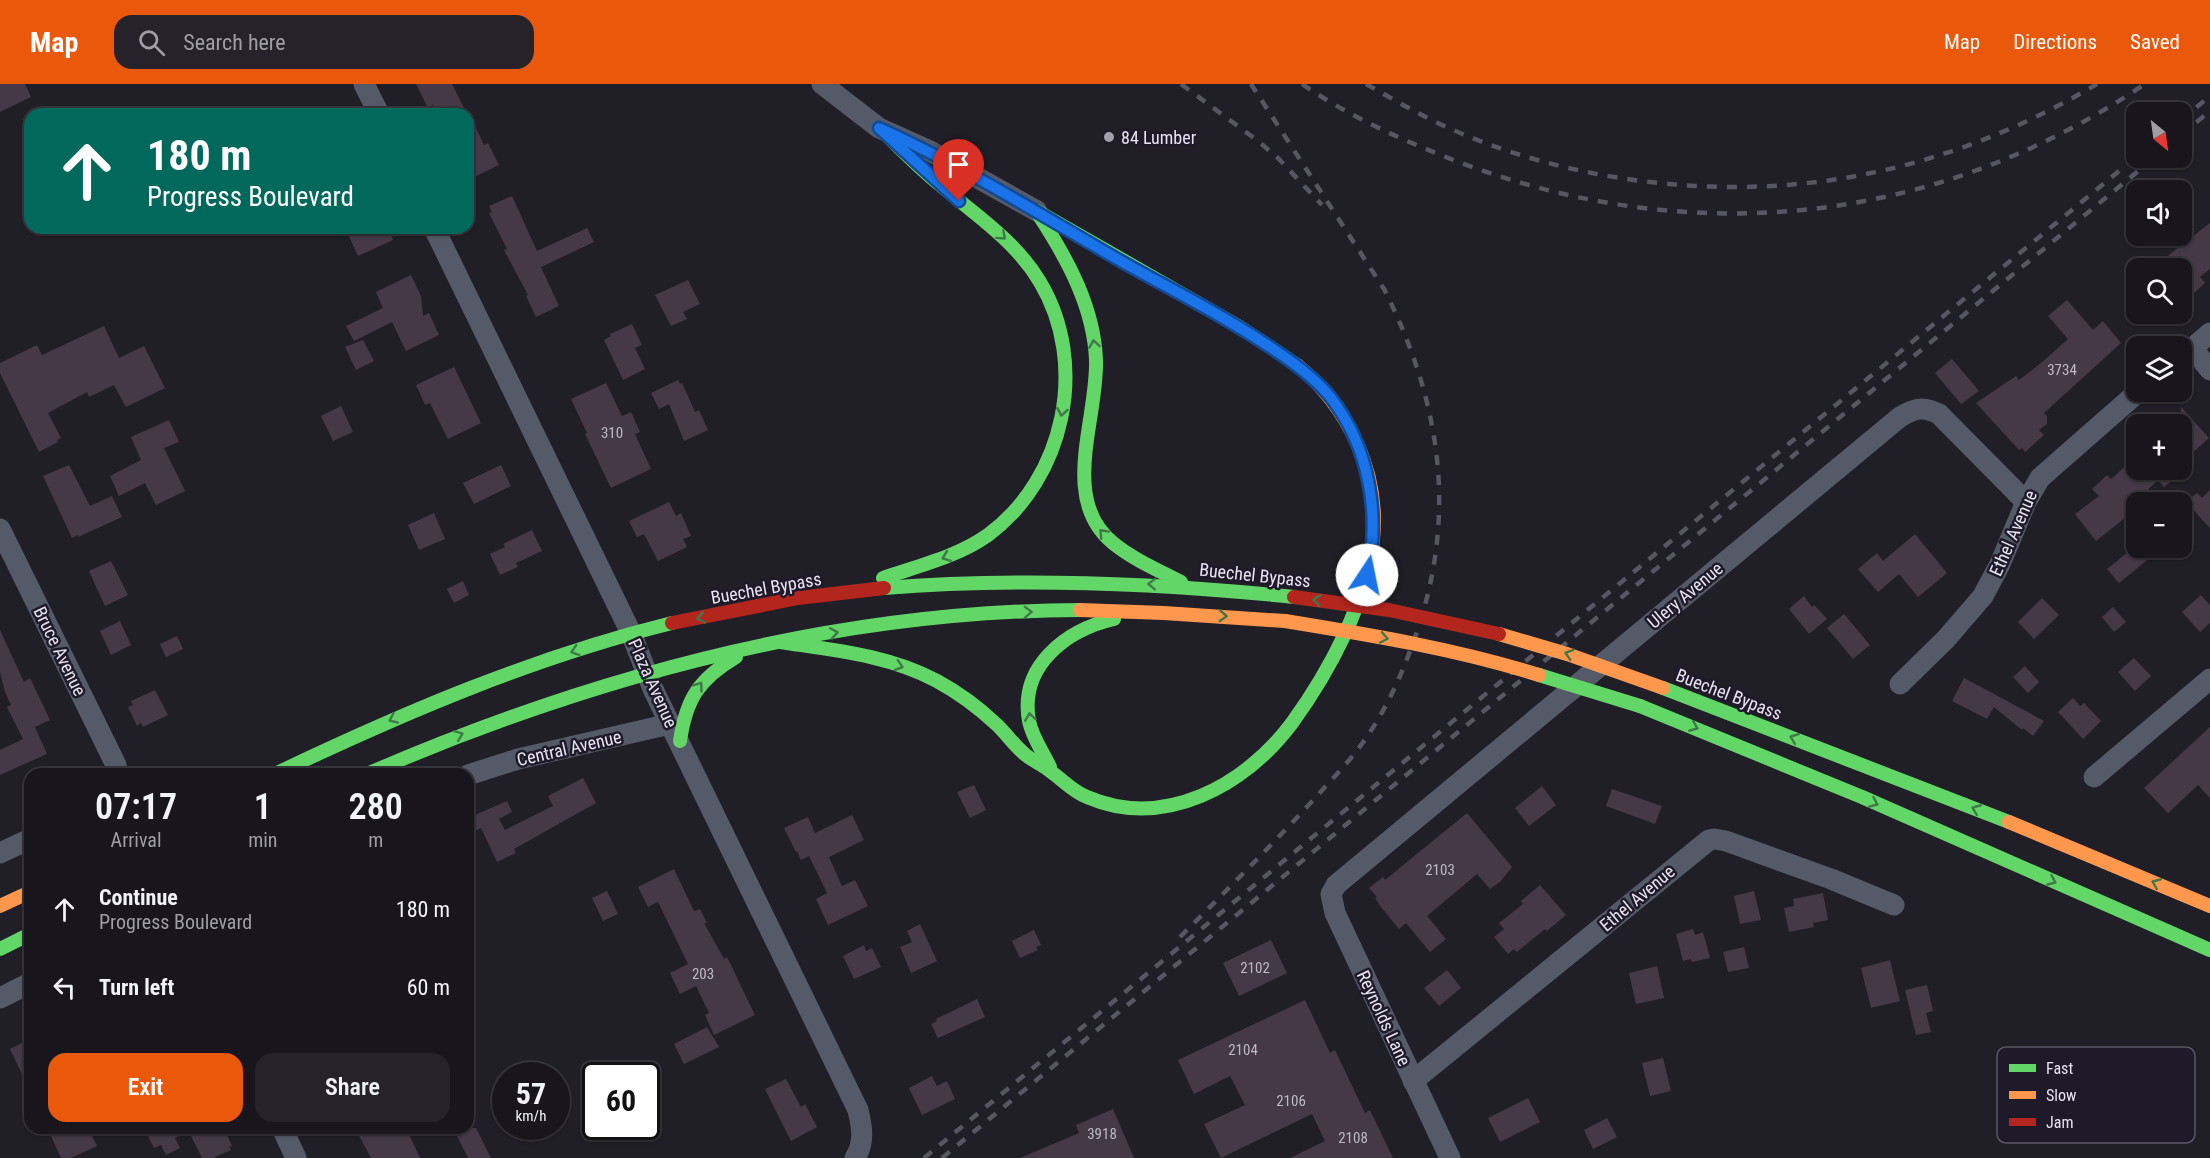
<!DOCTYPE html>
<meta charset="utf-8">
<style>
:root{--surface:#18161c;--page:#252329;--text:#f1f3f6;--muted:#9f9fa3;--line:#36353b;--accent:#ea580c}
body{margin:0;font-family:"Roboto Condensed",sans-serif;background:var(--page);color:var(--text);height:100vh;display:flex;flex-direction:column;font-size:22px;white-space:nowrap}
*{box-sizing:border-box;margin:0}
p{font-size:20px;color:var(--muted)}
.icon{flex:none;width:33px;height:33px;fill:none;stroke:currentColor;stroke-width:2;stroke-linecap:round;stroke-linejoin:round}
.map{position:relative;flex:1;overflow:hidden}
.sheet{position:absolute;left:24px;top:684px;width:450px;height:366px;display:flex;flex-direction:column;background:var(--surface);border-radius:18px;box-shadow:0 2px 4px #0004,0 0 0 2px var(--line)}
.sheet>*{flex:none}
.guide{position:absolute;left:24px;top:24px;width:450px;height:126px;border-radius:18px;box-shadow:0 2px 4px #0004,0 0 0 2px var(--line);background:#00695c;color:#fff;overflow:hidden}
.needle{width:39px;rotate:151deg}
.buttons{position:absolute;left:2126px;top:18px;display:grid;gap:12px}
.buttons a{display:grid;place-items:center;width:66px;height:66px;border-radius:12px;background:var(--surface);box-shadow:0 2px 4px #0004,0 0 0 2px var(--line);font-size:30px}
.speed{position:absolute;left:492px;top:978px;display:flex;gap:12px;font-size:30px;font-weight:700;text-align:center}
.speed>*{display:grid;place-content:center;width:78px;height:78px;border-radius:50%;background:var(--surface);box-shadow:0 2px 4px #0004,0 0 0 2px var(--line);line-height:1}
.speed small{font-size:15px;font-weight:400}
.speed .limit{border:3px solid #111;border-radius:9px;background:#fff;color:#111}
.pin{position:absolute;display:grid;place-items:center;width:51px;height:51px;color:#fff;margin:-62px -26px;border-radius:50% 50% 50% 0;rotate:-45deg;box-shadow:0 0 6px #0007}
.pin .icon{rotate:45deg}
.me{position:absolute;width:66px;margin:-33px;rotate:11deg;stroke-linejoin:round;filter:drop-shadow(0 0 4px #0008)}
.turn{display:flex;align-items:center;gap:21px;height:126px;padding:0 24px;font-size:27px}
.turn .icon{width:78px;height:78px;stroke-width:2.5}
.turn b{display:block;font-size:42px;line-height:51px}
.eta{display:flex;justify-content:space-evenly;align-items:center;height:102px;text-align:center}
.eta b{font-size:36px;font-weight:600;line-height:42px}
.primary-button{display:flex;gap:12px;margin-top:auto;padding:12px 24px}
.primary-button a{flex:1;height:69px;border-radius:18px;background:var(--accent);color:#fff;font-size:24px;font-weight:600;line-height:69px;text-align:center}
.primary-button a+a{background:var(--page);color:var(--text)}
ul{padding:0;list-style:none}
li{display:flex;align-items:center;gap:18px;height:78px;padding:0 24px}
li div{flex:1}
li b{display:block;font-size:22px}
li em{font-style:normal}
header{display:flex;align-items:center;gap:36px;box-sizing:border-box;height:84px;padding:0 30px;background:var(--accent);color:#fff}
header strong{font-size:28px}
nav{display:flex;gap:33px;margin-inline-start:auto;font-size:21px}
.search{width:420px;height:54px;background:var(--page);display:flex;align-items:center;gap:15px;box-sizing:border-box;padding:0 21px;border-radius:18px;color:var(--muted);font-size:22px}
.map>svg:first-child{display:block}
</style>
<header>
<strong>Map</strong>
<div class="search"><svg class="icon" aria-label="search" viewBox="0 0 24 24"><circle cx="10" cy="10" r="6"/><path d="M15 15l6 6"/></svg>Search here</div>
<nav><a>Map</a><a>Directions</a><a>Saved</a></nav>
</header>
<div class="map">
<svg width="2210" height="1074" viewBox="0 0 2210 1074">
<rect width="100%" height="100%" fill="#201e26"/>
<g fill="#453948">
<polygon points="0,0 25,0 31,13 0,28"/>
<polygon points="416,0 452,0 467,30 438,30 433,21 428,24"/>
<polygon points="468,27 484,61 488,59 499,81 474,93 468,81"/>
<polygon points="512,112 537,167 587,144 594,158 541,183 559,222 536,233 526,212 528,211 504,166 507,165 489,129 492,128 489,122"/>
<polygon points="2210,139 2210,185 2200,193 2205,199 2181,221 2181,184 2152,184"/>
<polygon points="360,144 388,144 393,156 358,172 348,150"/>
<polygon points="411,191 421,212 423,232 429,229 439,251 406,267 392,238 354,257 346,242 383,224 376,208"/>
<polygon points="688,196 700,220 683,228 687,235 671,242 655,211"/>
<polygon points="2067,216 2093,246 2103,237 2121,259 2044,329 2047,332 2047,340 2039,346 2044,351 2025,368 2022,364 2019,366 1976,319 2016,292 2019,296 2041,279 2068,255 2048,232"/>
<polygon points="632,240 642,261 635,264 645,285 623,296 604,256 611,252 610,250"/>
<polygon points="104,242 119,274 144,262 165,304 126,323 114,301 89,313 87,308 48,329 61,354 57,356 58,358 39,368 0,289 0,279 37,261 42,271"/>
<polygon points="363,256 374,277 356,286 345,263"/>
<polygon points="1952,275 1979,307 1961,320 1935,289"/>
<polygon points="454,283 481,339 448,355 430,319 425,321 416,301"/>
<polygon points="678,296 680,300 682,299 695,328 699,326 708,346 684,357 669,320 659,325 651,309"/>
<polygon points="606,299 622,332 631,328 640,348 635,350 651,385 611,404 585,350 587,349 571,315"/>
<polygon points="341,322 353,348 333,357 321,332"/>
<polygon points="2181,323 2209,354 2181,379"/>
<polygon points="169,336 179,358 164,364 185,407 156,421 145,399 119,412 110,392 141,376 131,353"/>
<polygon points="2136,373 2136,386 2185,386 2164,403 2158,396 2136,417 2136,425 2096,457 2075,430 2099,412 2092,405 2107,391 2111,395"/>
<polygon points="69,381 90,422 112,412 122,433 78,453 78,451 72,454 43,392"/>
<polygon points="501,381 511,402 474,420 463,399"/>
<polygon points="2210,406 2210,444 2186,418 2197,409 2202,414"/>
<polygon points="669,418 676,432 681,429 691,452 683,455 687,463 658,477 644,450 637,453 629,437"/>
<polygon points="434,429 445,455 419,466 408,441"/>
<polygon points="532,446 542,467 516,479 518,483 500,491 490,470 505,463 503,460"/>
<polygon points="1915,450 1947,489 1918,513 1899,490 1878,508 1858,485 1877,469 1883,477"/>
<polygon points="2133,464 2162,464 2119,499 2107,485"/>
<polygon points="111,477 128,511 105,522 89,487"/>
<polygon points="463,497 469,511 454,519 447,505"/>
<polygon points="2201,511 2210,521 2210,539 2200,548 2182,528"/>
<polygon points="1804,512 1812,523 1814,521 1827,535 1809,550 1789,525"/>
<polygon points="2042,514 2059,531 2034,555 2018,538"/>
<polygon points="2113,523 2126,538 2114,548 2102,533"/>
<polygon points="1844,530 1870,561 1853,575 1827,544"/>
<polygon points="120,537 131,561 111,571 100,547"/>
<polygon points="0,546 24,598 30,594 50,636 35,643 47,670 0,691 0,666 23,655 7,623 11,621 5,608 0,588"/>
<polygon points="177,552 183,565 166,573 160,560"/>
<polygon points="2134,574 2151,592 2135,607 2118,588"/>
<polygon points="2025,582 2039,598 2028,609 2013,593"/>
<polygon points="1964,594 1983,604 2044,637 2033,652 2023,644 2022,646 1994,623 1987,635 1952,617"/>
<polygon points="155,606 168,631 143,643 141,639 137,642 128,623 133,621 131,617"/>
<polygon points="2073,614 2080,622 2084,619 2101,637 2083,655 2058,628"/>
<polygon points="2210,643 2210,714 2198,701 2168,729 2144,704"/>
<polygon points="583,694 596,719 514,765 516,769 497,778 481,744 468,750 468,734 507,717 512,728 499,735 505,746 553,722 548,712"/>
<polygon points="974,701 986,726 970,734 957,708"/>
<polygon points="1542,702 1556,721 1529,742 1515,724"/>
<polygon points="1612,705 1662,722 1655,740 1606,722"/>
<polygon points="1467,729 1512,783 1500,798 1490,805 1477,790 1427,832 1446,855 1430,868 1406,839 1399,845 1381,823 1375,814 1377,813 1369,804 1383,793 1385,796"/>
<polygon points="852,731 864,756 829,773 842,802 855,796 868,822 828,841 816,815 827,809 809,772 801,776 797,767 796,768 784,744 808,733 815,749"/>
<polygon points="674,785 694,827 700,825 707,839 704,839 724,875 727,873 755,931 714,951 705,931 709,929 696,902 680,910 670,889 688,880 658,818 648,823 638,803"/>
<polygon points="1540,801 1566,831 1547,847 1545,845 1517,868 1514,865 1508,870 1494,853 1504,845 1499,839 1523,820 1521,817"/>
<polygon points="607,807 618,830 603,837 592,814"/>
<polygon points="1754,807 1761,836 1740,840 1734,812"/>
<polygon points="1823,809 1828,836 1813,839 1814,843 1789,848 1784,824 1794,822 1793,815"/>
<polygon points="920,840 937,877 911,889 900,863 912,858 907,847"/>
<polygon points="1693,845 1695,851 1703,848 1710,874 1692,878 1691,875 1683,877 1676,850"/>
<polygon points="1034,846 1041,861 1036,863 1038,866 1020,874 1012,857"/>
<polygon points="1271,856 1287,889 1239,912 1223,879"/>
<polygon points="864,861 866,867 872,864 881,883 854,895 843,872"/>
<polygon points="1744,863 1749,884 1728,888 1723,868"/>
<polygon points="1890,876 1900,917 1871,924 1861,884"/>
<polygon points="1657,882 1664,914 1636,920 1629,889"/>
<polygon points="1447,886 1461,904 1439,922 1424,904"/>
<polygon points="1927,901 1933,927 1926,929 1931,948 1916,951 1905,906"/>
<polygon points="977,915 985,933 938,954 931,940 937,937 936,935"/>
<polygon points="1305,916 1330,969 1335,966 1365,1029 1370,1026 1393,1074 1290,1074 1325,1057 1312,1030 1221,1074 1204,1040 1245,1021 1230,992 1194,1010 1178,976"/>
<polygon points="707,943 719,963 684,980 674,960"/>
<polygon points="30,955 30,1007 10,965"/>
<polygon points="1663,974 1671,1007 1650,1012 1642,979"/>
<polygon points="932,992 937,1002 947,997 955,1015 922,1031 909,1004"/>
<polygon points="786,995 801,1023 805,1020 817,1043 791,1057 765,1005"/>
<polygon points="1528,1014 1540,1038 1500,1058 1488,1034"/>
<polygon points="1113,1025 1134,1074 1020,1074 1079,1049 1076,1041"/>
<polygon points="1607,1034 1617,1053 1593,1065 1584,1046"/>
<polygon points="68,1044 88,1044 97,1062 71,1074 61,1074 51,1052"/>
<polygon points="153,1044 194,1044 175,1054 180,1064 166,1071 161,1061 154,1064 147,1050 154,1046"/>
<polygon points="210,1044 224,1044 232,1062 229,1063 231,1066 213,1074 202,1074 191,1052"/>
<polygon points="355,1044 406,1044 420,1074 371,1074"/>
<polygon points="453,1044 476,1044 491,1074 468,1074"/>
</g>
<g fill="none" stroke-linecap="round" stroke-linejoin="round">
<g stroke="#555a68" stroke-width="21">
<polyline points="364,0 379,30"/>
<polyline points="822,0 879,44 928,66 1037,127"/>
<path d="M434,144L631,549L653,605L858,1026C862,1043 865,1058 855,1074"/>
<polyline points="2193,265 2210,286"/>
<polyline points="2181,274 2210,249"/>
<polyline points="0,445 116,681 118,690"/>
<polyline points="1900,600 1946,555 1983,512 2000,480 2026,418 2040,394 2138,308"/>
<polyline points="468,691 518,675 670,640"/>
<polyline points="2094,693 2210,595"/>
<polyline points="0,769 30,755"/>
<polyline points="0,914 30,899"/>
<polyline points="1413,997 1709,756 1714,755 1726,757 1831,795 1894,821"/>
<polyline points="282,1044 296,1074"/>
<path d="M1450,1074L1335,829L1331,810L1336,801L1900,333C1915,324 1923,322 1939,330L2026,418"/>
</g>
<g stroke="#63d668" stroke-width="14">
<path d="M879,44C899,63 918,83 939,100C974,130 1016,157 1040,198C1089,280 1065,394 988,451C957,473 918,482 883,494"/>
<polyline points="1037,127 1238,242 1297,281"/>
<path d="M1040,133C1068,176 1094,224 1096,276C1098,335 1059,415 1113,459C1134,476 1158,486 1181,498"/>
<path d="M884,504C1021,493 1157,499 1294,513"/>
<path d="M780,558C833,566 889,571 937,597C959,609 978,623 996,640C1007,650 1015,663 1027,672C1035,678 1043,681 1050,687C1063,696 1072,707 1087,713C1164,746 1245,702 1292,639C1329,588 1367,518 1373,455"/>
<polyline points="1663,604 2009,738"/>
<polyline points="1640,622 1862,713 2210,866"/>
<path d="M680,657C686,615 699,595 736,573"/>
<path d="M1050,683C1043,668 1032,653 1029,637C1019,582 1066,546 1114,535"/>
<path d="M275,690C403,629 534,573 672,539"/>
<path d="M367,690C591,593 835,527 1080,526"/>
<polyline points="0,865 30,850"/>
</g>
<g stroke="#ff974d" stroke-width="14">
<path d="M1297,281C1348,322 1380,389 1373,455"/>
<polyline points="1080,526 1164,529 1285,537"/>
<polyline points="2009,738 2210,822"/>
<polyline points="0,822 30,808"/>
</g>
<polyline stroke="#b3261e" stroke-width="14" points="672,539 798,514 884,504"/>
<g stroke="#565762" stroke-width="4.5" stroke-dasharray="10 10" stroke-linecap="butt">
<polyline points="1181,0 1258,57 1278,74 1322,121"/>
<path d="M1302,0C1350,33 1402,56 1456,77C1692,167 1936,141 2145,0"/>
<path d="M1366,0C1391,14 1416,29 1442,41C1503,69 1568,87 1634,96C1799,119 1954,85 2097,0"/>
<polyline points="2181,36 2210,12"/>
<polyline points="2181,51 2210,27"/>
<path d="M1180,853C1226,807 1272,761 1316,713C1333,694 1352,675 1366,654C1387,624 1402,590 1414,556C1458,434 1442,320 1384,205L1251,0"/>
<polyline points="924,1074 2136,73"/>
<polyline points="942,1074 2154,74"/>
</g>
<polyline stroke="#63d668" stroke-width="14" points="1539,591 1640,622"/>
<g stroke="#ff974d" stroke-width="14">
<path d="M1285,537C1371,551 1456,565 1539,591"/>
<polyline points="1499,550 1567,570 1663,604"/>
</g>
<polyline stroke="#b3261e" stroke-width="14" points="1294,513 1389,526 1499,550"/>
</g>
<defs><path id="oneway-chevron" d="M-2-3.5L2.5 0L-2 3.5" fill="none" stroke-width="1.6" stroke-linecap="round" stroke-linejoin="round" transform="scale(1.5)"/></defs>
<g stroke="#407849">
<use href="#oneway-chevron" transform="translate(1002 152) rotate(42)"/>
<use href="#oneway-chevron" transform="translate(1094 260) rotate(-99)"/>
<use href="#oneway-chevron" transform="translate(1062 328) rotate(100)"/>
<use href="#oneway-chevron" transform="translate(1103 449) rotate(-133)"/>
<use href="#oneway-chevron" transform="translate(946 473) rotate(159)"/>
<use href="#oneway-chevron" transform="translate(1152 500) rotate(-178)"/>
<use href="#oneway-chevron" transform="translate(1317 516) rotate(-173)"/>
<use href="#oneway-chevron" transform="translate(1028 528) rotate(-2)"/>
<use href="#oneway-chevron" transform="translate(1223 532) rotate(4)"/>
<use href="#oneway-chevron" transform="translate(701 534) rotate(168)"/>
<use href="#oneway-chevron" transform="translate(834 549) rotate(-9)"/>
<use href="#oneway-chevron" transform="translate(1384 554) rotate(11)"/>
<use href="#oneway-chevron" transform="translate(575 567) rotate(162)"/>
<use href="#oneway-chevron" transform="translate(1569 570) rotate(-163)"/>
<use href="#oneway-chevron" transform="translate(899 582) rotate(18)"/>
<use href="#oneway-chevron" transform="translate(699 602) rotate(-54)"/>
<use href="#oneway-chevron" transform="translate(1030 633) rotate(-98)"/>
<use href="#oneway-chevron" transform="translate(393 635) rotate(156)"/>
<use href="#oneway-chevron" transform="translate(1694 643) rotate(22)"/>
<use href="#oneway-chevron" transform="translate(459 651) rotate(-21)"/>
<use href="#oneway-chevron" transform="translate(1794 654) rotate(-159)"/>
<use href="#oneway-chevron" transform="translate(1874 719) rotate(24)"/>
<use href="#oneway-chevron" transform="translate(1976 725) rotate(-158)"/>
<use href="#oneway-chevron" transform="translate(2052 797) rotate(24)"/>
<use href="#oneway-chevron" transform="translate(2156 799) rotate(-157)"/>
</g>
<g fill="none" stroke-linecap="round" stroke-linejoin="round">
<defs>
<path id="route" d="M959,117L879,44C965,83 1044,133 1126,180C1178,209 1231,236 1279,269C1298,282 1317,296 1331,314C1369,363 1381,431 1367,491"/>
</defs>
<use href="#route" stroke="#114b97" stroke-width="15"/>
<use href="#route" stroke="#1a73e8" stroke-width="10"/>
</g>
<circle fill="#a19fa9" stroke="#1e1a2a" stroke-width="2" cx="1109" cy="53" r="6"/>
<g text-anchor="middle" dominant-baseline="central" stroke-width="5" stroke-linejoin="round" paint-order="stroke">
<g font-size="15" fill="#beb9c6">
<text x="2062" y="286">3734</text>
<text x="612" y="349">310</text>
<text x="1440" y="786">2103</text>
<text x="1255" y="884">2102</text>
<text x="703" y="890">203</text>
<text x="1243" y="966">2104</text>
<text x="1291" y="1017">2106</text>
<text x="1102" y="1050">3918</text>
<text x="1353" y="1054">2108</text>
</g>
<g font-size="18" fill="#e7e4f0" stroke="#1e1a2a" text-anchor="start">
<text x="1121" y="53">84 Lumber</text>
</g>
<g font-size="18" fill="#e7e4f0" stroke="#1e1a2a">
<text transform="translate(2013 449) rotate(-66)">Ethel Avenue</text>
<text transform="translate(1255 491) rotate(6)">Buechel Bypass</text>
<text transform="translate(766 504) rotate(-10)">Buechel Bypass</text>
<text transform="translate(1685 511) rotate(-40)">Ulery Avenue</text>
<text transform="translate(60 567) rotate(64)">Bruce Avenue</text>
<text transform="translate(653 599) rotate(66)">Plaza Avenue</text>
<text transform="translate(1729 610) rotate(21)">Buechel Bypass</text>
<text transform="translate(569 664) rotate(-13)">Central Avenue</text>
<text transform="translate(1637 814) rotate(-40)">Ethel Avenue</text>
<text transform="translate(1384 934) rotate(65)">Reynolds Lane</text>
</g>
</g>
<rect x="1997" y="963" width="198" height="96" rx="9" fill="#1e1a2a" stroke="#5a5765" stroke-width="1.5"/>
<rect x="2009" y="980" width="27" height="8" fill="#63d668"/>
<rect x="2009" y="1007" width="27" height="8" fill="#ff974d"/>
<rect x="2009" y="1034" width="27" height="8" fill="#b3261e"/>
<g font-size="16" fill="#e7e4f0">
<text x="2046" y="990">Fast</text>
<text x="2046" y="1017">Slow</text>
<text x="2046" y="1044">Jam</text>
</g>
</svg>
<div class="buttons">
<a><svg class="needle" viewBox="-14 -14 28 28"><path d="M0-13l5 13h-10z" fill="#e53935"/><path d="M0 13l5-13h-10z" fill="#9f9fa3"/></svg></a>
<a><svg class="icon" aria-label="sound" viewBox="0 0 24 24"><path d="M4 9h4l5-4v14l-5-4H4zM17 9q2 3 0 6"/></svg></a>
<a><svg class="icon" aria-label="search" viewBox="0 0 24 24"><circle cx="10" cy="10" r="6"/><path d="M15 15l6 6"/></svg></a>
<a><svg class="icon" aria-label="layers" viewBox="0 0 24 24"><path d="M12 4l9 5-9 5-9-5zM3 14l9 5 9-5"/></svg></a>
<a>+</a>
<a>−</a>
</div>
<div class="speed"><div>57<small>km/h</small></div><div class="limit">60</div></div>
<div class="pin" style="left:959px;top:117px;background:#d93025"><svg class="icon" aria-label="arrive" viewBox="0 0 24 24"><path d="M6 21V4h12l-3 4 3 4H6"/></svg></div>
<svg class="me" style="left:1367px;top:491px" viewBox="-20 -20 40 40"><circle r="19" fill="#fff"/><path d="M0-13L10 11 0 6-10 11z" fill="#1a73e8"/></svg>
<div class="guide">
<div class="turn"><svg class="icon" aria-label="ahead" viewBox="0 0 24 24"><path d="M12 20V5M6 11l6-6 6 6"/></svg><div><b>180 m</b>Progress Boulevard</div></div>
</div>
<section class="sheet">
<div class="eta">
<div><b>07:17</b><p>Arrival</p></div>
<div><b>1</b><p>min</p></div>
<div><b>280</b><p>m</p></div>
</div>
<ul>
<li><svg class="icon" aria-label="ahead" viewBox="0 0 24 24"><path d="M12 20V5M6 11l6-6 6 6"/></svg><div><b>Continue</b><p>Progress Boulevard</p></div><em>180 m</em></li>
<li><svg class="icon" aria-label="left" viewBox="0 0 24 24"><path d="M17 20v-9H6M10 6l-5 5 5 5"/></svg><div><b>Turn left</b></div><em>60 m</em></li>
</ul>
<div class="primary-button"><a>Exit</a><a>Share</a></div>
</section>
</div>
